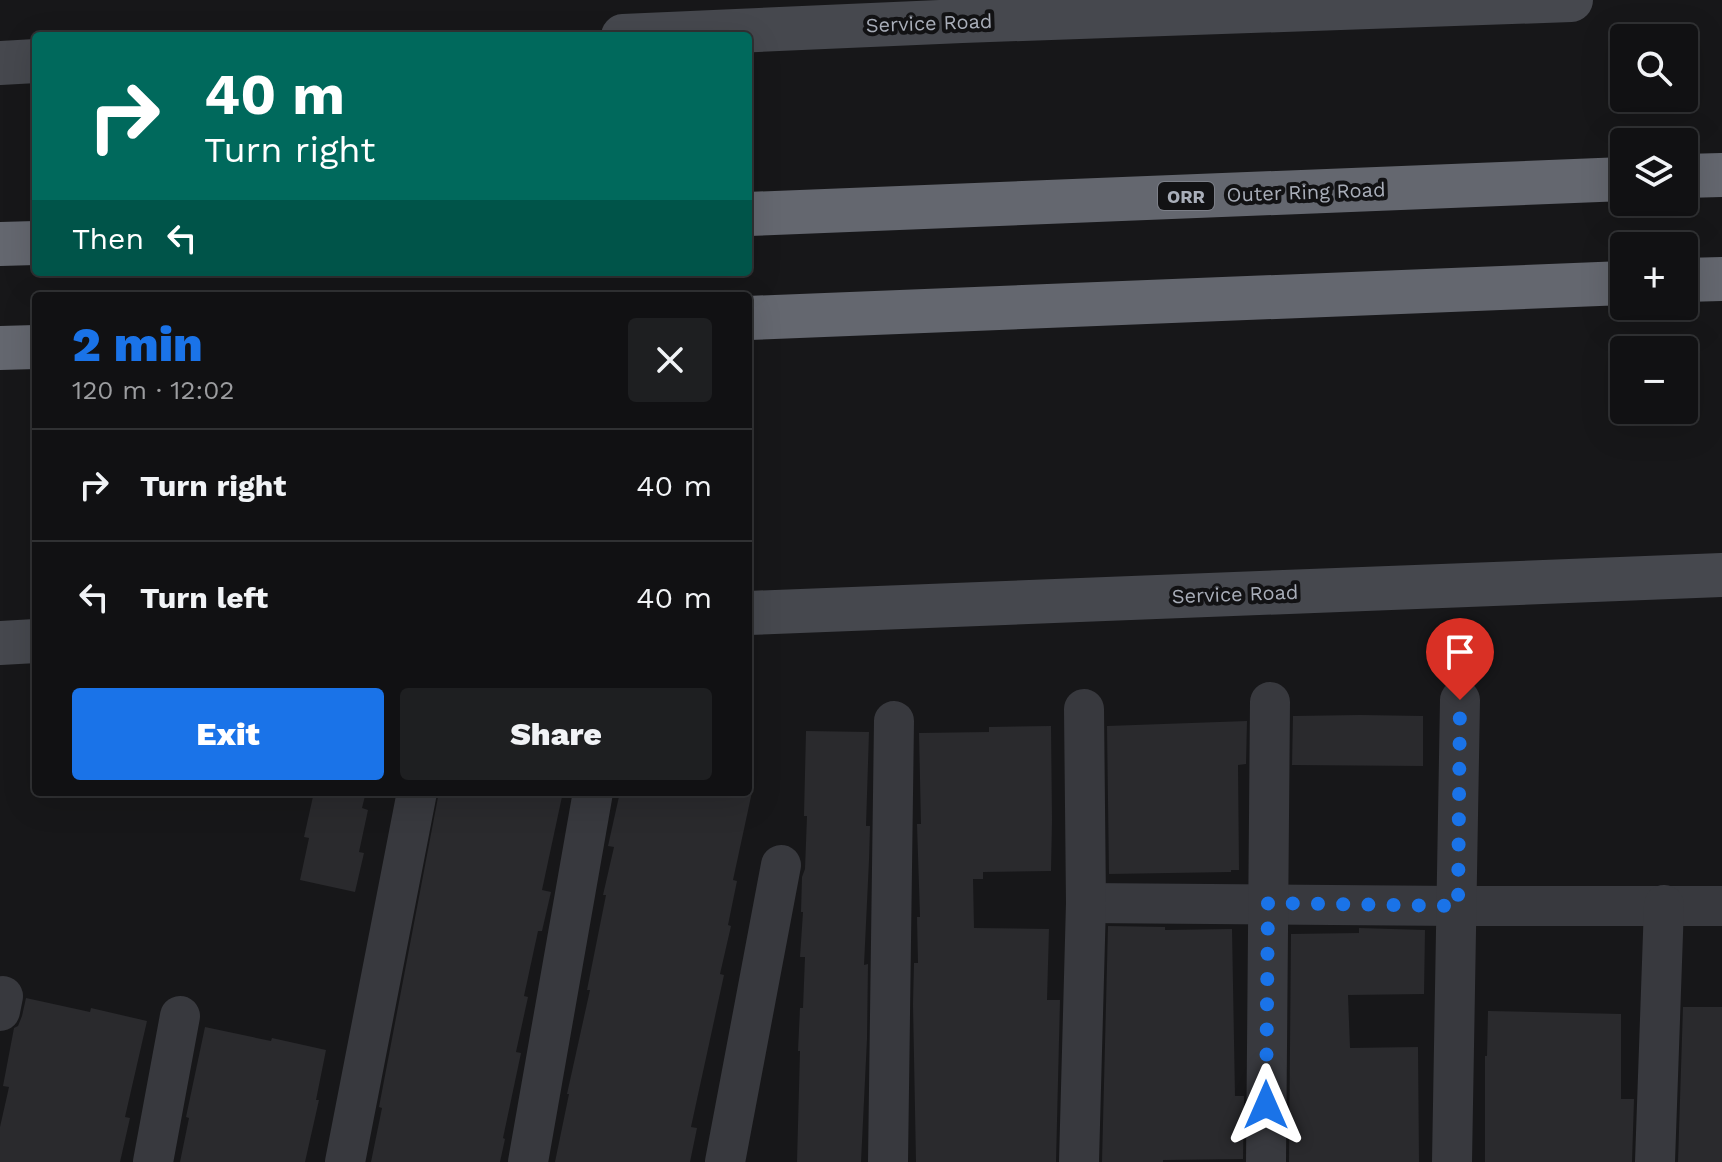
<!DOCTYPE html>
<meta charset="utf-8">
<style>
:root{--surface:#111113;--page:#1e1f21;--text:#f1f3f6;--muted:#9c9da0;--line:#303133;--accent:#1a73e8}
body{margin:0;font-family:"Work Sans",sans-serif;background:var(--page);color:var(--text);height:100vh;display:flex;flex-direction:column;font-size:30px;white-space:nowrap}
*{box-sizing:border-box;margin:0}
p{font-size:26px;color:var(--muted)}
.icon{flex:none;width:44px;height:44px;fill:none;stroke:currentColor;stroke-width:2;stroke-linecap:round;stroke-linejoin:round}
.map{position:relative;flex:1;overflow:hidden}
.side{position:absolute;left:32px;top:292px;width:720px;height:504px;display:flex;flex-direction:column;background:var(--surface);border-radius:8px;box-shadow:0 8px 32px #0002,0 0 0 2px var(--line)}
.side>*{flex:none}
.banner{position:absolute;left:32px;top:32px;width:720px;height:244px;border-radius:8px;box-shadow:0 8px 32px #0002,0 0 0 2px var(--line);background:#00695c;color:#fff;overflow:hidden}
.buttons{position:absolute;left:1610px;top:24px;display:grid;gap:16px}
.buttons a{display:grid;place-items:center;width:88px;height:88px;border-radius:8px;background:var(--surface);box-shadow:0 8px 32px #0002,0 0 0 2px var(--line);font-size:40px}
.pin{position:absolute;display:grid;place-items:center;width:68px;height:68px;color:#fff;margin:-82px -34px;border-radius:50% 50% 50% 0;rotate:-45deg;box-shadow:0 0 8px #0007}
.pin .icon{rotate:45deg}
.me{position:absolute;width:88px;margin:-44px;rotate:0deg;stroke-linejoin:round;filter:drop-shadow(0 0 6px #0008)}
.turn{display:flex;align-items:center;gap:28px;height:168px;padding:0 40px;font-size:36px}
.turn .icon{width:104px;height:104px;stroke-width:2.5}
.turn b{display:block;font-size:56px;line-height:68px}
.then{display:flex;align-items:center;height:76px;padding:0 40px;background:#0003;gap:16px;font-size:30px}
.round{display:grid;place-items:center;flex:none;width:84px;height:84px;border-radius:8px;background:var(--page)}
.summary{display:flex;align-items:center;justify-content:space-between;height:136px;padding:0 40px}
h1{font-size:48px;font-weight:800;line-height:60px;color:var(--accent)}
.button{display:flex;gap:16px;margin-top:auto;padding:16px 40px}
.button a{flex:1;height:92px;border-radius:8px;background:var(--accent);color:#fff;font-size:32px;font-weight:800;line-height:92px;text-align:center}
.button a+a{background:var(--page);color:var(--text)}
ul{padding:0;list-style:none}
li{display:flex;align-items:center;gap:24px;height:112px;padding:0 40px;border-top:2px solid var(--line)}
li div{flex:1}
li b{display:block;font-size:30px}
li em{font-style:normal}
.map>svg:first-child{display:block}
</style>
<div class="map">
<svg width="1722" height="1162" viewBox="0 0 1722 1162">
<rect width="100%" height="100%" fill="#171719"/>
<g fill="#2a2a2d">
<polygon points="1360,715 1423,716 1423,766 1292,765 1293,716"/>
<polygon points="1247,721 1246,764 1238,765 1239,870 1231,870 1231,872 1109,874 1107,726"/>
<polygon points="1051,726 1052,820 1051,871 983,872 983,879 973,879 974,928 1049,929 1047,1000 1060,1000 1056,1162 916,1162 913,1004 914,963 918,963 917,917 920,917 917,824 921,824 919,733 989,732 989,727"/>
<polygon points="806,731 869,732 866,826 870,826 869,860 864,965 868,964 867,1039 861,1162 797,1162 800,1051 798,1051 800,1008 803,1008 805,957 800,957 803,912 801,912 802,877 805,869 807,816 804,816"/>
<polygon points="314,792 366,792 362,808 368,810 359,852 364,853 355,892 300,880 309,838 304,837"/>
<polygon points="439,792 563,792 542,890 551,892 542,931 538,931 524,996 528,997 516,1052 521,1053 503,1138 505,1139 500,1162 371,1162 382,1108 379,1107"/>
<polygon points="620,792 752,792 733,880 737,881 728,925 731,926 720,974 724,975 691,1127 697,1128 690,1162 555,1162 569,1094 567,1094 590,990 587,990 606,895 603,895 614,847 608,846"/>
<polygon points="1108,926 1165,927 1165,930 1232,929 1235,1096 1244,1096 1243,1159 1163,1160 1163,1162 1102,1162"/>
<polygon points="1359,928 1425,930 1424,994 1348,995 1350,1048 1418,1047 1419,1162 1289,1162 1291,934 1359,933"/>
<polygon points="26,998 90,1012 91,1008 147,1021 125,1117 130,1118 120,1162 0,1162 0,1127 9,1087 3,1086 14,1028 18,1026 22,1016"/>
<polygon points="1683,1007 1722,1007 1722,1162 1678,1162"/>
<polygon points="1488,1011 1621,1014 1621,1099 1634,1099 1632,1162 1485,1162 1485,1056 1487,1056"/>
<polygon points="205,1027 271,1041 272,1038 326,1050 316,1100 319,1100 305,1162 180,1162 189,1118 186,1117"/>
</g>
<g fill="none" stroke-linecap="round" stroke-linejoin="round">
<g stroke="#38393e" stroke-width="40">
<polyline points="1086,903 1458,906 1722,906"/>
<polyline points="0,1011 3,996"/>
<polyline points="153,1162 180,1016"/>
<polyline points="345,1162 417,792"/>
<polyline points="528,1162 593,792"/>
<polyline points="725,1162 781,865"/>
<polyline points="888,1162 894,721"/>
<polyline points="1079,1162 1086,903 1084,709"/>
<polyline points="1266,1162 1270,702"/>
<polyline points="1452,1162 1460,700"/>
<polyline points="1655,1162 1664,905"/>
</g>
<g stroke="#46484e" stroke-width="44">
<polyline points="623,36 962,21 1571,0"/>
<polyline points="0,63 36,61"/>
<polyline points="748,613 1722,575"/>
<polyline points="0,643 36,641"/>
</g>
<g stroke="#64676f" stroke-width="44">
<polyline points="1684,176 1722,175"/>
<polyline points="748,214 1624,179"/>
<polyline points="0,244 36,243"/>
<polyline points="1684,280 1722,279"/>
<polyline points="748,318 1624,283"/>
<polyline points="0,348 36,347"/>
</g>
</g>
<g fill="none" stroke-linecap="round" stroke-linejoin="round">
<polyline stroke="#1a73e8" stroke-width="14" stroke-dasharray="0 25.2" points="1266,1105 1268,903 1458,906 1460,700"/>
</g>
<g text-anchor="middle" dominant-baseline="central" stroke-width="8" stroke-linejoin="round" paint-order="stroke">
<rect fill="#121214" stroke="#7c7f88" stroke-width="2" x="1158" y="182" width="56" height="28" rx="6"/>
<g font-size="18" font-weight="bold" fill="#a9aeb9">
<text x="1186" y="196">ORR</text>
</g>
<g font-size="20" fill="#a9aeb9" stroke="#121214">
<text transform="translate(929 23) rotate(-2)">Service Road</text>
<text transform="translate(1306 192) rotate(-2)">Outer Ring Road</text>
<text transform="translate(1235 594) rotate(-2)">Service Road</text>
</g>
</g>
</svg>
<div class="buttons">
<a><svg class="icon" aria-label="search" viewBox="0 0 24 24"><circle cx="10" cy="10" r="6"/><path d="M15 15l6 6"/></svg></a>
<a><svg class="icon" aria-label="layers" viewBox="0 0 24 24"><path d="M12 4l9 5-9 5-9-5zM3 14l9 5 9-5"/></svg></a>
<a>+</a>
<a>−</a>
</div>
<div class="pin" style="left:1460px;top:700px;background:#d93025"><svg class="icon" aria-label="arrive" viewBox="0 0 24 24"><path d="M6 21V4h12l-3 4 3 4H6"/></svg></div>
<svg class="me" style="left:1266px;top:1105px" viewBox="-20 -20 40 40"><path d="M0-17L14 15 0 8-14 15z" fill="#1a73e8" stroke="#fff" stroke-width="4"/></svg>
<div class="banner">
<div class="turn"><svg class="icon" aria-label="right" viewBox="0 0 24 24"><path d="M7 20v-9h11M14 6l5 5-5 5"/></svg><div><b>40 m</b>Turn right</div></div>
<div class="then">Then<svg class="icon" aria-label="left" viewBox="0 0 24 24"><path d="M17 20v-9H6M10 6l-5 5 5 5"/></svg></div>
</div>
<section class="side">
<div class="summary"><div><h1>2 min</h1><p>120 m · 12:02</p></div><a class="round"><svg class="icon" aria-label="close" viewBox="0 0 24 24"><path d="M6 6l12 12M18 6L6 18"/></svg></a></div>
<ul>
<li><svg class="icon" aria-label="right" viewBox="0 0 24 24"><path d="M7 20v-9h11M14 6l5 5-5 5"/></svg><div><b>Turn right</b></div><em>40 m</em></li>
<li><svg class="icon" aria-label="left" viewBox="0 0 24 24"><path d="M17 20v-9H6M10 6l-5 5 5 5"/></svg><div><b>Turn left</b></div><em>40 m</em></li>
</ul>
<div class="button"><a>Exit</a><a>Share</a></div>
</section>
</div>
